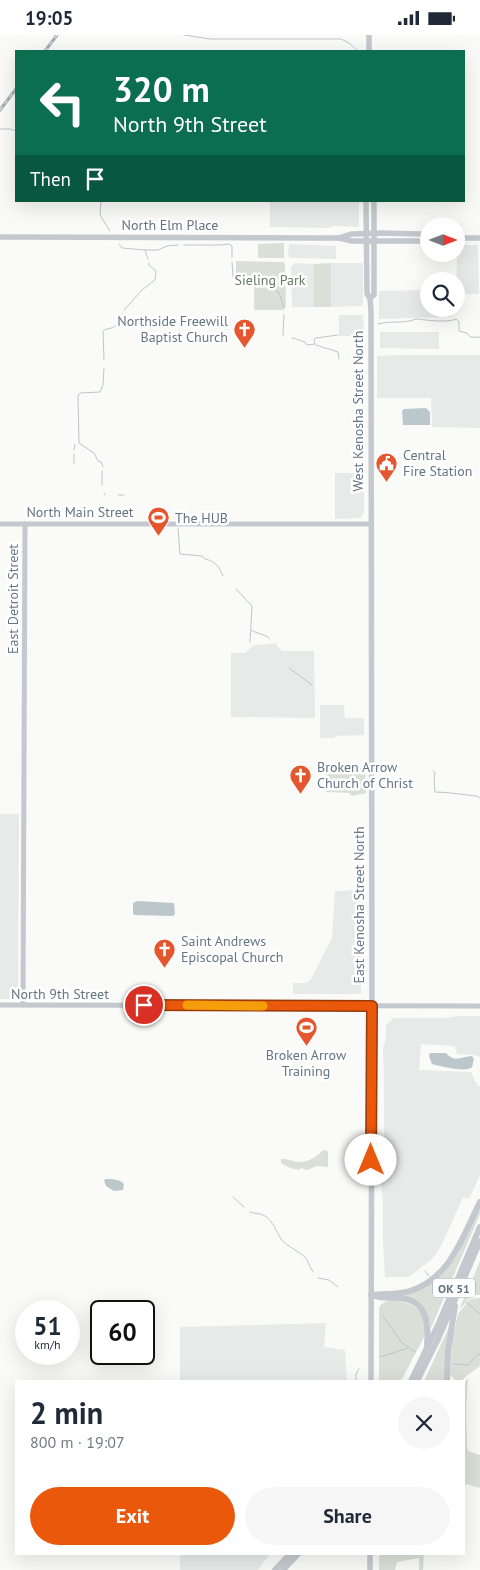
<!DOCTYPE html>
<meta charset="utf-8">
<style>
:root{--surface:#fff;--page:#f6f6f7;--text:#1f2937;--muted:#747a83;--accent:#ea580c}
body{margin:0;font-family:"PT Sans",sans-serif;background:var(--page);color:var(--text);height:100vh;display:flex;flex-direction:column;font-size:19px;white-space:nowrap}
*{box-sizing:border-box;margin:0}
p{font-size:16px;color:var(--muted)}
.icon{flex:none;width:28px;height:28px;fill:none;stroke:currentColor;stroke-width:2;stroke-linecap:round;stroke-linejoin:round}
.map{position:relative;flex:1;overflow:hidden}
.side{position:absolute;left:15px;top:1345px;width:450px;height:175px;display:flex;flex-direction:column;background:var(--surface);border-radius:0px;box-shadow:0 5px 20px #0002}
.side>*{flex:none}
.top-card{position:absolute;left:15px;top:15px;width:450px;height:152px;border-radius:0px;box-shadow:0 5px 20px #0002;background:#0b6e4f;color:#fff;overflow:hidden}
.needle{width:32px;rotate:90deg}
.fabs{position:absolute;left:420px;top:182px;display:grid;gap:10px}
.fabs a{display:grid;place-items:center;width:45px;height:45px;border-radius:50%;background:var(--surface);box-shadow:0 5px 20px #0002;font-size:25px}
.speed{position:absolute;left:15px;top:1265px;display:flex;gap:10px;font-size:25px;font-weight:700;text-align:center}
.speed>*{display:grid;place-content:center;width:65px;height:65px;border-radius:50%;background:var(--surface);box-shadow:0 5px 20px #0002;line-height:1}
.speed small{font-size:12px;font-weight:400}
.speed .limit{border:2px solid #111;border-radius:8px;background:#fff;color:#111}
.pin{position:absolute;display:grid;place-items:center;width:42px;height:42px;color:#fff;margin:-21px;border:2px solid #fff;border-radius:50%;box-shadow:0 1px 5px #0007}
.me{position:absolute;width:55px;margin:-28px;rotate:0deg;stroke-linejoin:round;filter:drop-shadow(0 0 4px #0008)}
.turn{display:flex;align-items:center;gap:18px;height:105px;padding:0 15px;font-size:22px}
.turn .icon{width:65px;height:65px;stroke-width:2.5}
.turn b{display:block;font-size:35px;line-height:42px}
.then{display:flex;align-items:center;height:48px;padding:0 15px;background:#0003;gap:10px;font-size:19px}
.round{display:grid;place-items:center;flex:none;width:52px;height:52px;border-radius:26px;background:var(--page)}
.overview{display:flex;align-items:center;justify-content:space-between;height:85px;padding:0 15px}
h1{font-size:30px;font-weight:800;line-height:38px}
.button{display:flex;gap:10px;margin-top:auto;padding:10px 15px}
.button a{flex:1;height:58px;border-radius:30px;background:var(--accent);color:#fff;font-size:20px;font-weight:800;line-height:58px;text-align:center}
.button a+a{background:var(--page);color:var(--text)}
.status{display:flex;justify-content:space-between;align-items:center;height:35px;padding:0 25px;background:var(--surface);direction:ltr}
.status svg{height:14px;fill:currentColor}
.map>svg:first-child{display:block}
</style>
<div class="status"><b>19:05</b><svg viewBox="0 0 49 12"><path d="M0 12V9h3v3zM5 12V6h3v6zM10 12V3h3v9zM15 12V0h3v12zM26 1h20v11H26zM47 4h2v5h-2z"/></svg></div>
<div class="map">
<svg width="480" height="1535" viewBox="0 0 480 1535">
<rect width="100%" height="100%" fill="#fafaf8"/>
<g fill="#e8e9e9">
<polygon points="270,166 359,166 359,192 333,191 328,193 270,192"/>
<polygon points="289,209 336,211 336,224 291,223 288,221"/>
<polygon points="457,210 478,210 479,259 458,259 456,273"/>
<polygon points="295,228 314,229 314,272 292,272 291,232"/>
<polygon points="331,228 363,228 363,271 331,272"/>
<polygon points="429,255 429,274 456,274 450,282 379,284 379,256"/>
<polygon points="339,280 363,280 364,301 339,301"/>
<polygon points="380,297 439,297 439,314 380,313"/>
<polygon points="406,320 480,320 480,393 432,392 431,363 377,363 377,321"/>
<polygon points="335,438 364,438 364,477 361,483 335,484"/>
<polygon points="275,608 282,616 314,616 315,683 231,682 231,618 245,618 254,610 271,609"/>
<polygon points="320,670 344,670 345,683 364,683 364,700 335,701 335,703 320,703"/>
<polygon points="0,779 19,779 18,959 13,964 0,964"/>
<polygon points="360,855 361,959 293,959 293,948 306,948 311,944 332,903 335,856"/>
<polygon points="458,981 480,981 480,1022 475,1020 457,1019 455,1011 421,1009 419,1035 471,1037 477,1050 480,1052 480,1140 470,1162 467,1164 463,1162 441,1211 433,1223 409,1242 385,1242 383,1207 383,1166 381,1148 381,1106 384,1105 384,1046 383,1014 386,1002 386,990 394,983 447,983"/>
<polygon points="326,1288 324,1312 345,1315 347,1346 180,1346 180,1292"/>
<polygon points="180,1519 270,1519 258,1535 180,1535"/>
</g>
<g fill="#dadfd7">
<polygon points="284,208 284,223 258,223 258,209"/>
<polygon points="236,226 284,227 285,229 286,271 283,275 254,275 254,248 236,248"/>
<polygon points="331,228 331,272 314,272 314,229"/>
<polygon points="323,733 365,733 366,758 352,761 349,758 326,757 326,736 325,735 323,736"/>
<path d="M323,1115L328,1116V1132L317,1131L307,1135L301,1133L299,1135L290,1133L281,1128V1124C286,1123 291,1126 297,1127C307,1128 317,1122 323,1115Z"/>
<path d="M480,1173V1179L431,1293C427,1270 419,1270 400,1261C410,1257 421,1255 429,1250C455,1235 467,1198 480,1173Z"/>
<polygon points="480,1226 480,1260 472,1260 459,1275"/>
<polygon points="480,1263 480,1331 465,1342 462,1346 456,1346 450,1339 452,1305 458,1279 470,1264"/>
<path d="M390,1265C413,1267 427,1275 425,1300L401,1346H379V1274C381,1268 384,1267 390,1265Z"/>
<polygon points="449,1292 445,1346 424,1346"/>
<polygon points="468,1343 466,1374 467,1411 468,1416 480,1420 480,1453 466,1449 464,1452 464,1348"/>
<polygon points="382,1519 424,1519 423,1535 419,1535 419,1523 397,1527 395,1535 379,1535 379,1521"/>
</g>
<g fill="#bbc7cb">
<polygon points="426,373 430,377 430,390 403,390 402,376 404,374"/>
<polygon points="137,866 174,868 175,879 173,881 134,880 133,879 133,868"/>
<path d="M430,1018H446C455,1028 460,1022 472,1021L474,1024C473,1026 473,1030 472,1032C467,1038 439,1031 432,1029L429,1021Z"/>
<path d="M106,1144C112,1144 119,1144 124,1149L123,1155L114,1156L106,1151L104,1145Z"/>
</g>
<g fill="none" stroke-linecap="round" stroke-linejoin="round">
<g stroke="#bbc7cb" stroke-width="1">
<polyline points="184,0 210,4 341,4 349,8 358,16"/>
<polyline points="0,94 10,94 16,96"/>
<polyline points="101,166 100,180 110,196"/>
<polyline points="119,209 122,213 145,215 158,215 167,211 178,210"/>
<polyline points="184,210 221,210 229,209 232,211 232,222"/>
<polyline points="145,215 148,224"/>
<polyline points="232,227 233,242 235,246 249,249 272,249 280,260 284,273"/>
<polyline points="124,275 142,255 155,245 156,236 149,230 149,228"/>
<path d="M378,289C388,286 399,288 409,286C412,286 414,284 417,284C425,285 448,288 456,284L459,287V296L467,298C470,304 474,302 480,302"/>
<polyline points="283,301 284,279"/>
<path d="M292,303C297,304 301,306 305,307L307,310L315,309L314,304L316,303L338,300"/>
<polyline points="316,310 338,317 339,324"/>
<path d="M104,325L103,296C107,293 110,294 114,292C118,290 119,283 123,279"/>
<polyline points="74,415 75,409"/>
<polyline points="74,419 74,428"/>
<polyline points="103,432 101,427 98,426 94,418 79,408 78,361 80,358 100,357 103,350 104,333"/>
<polyline points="102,450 102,436"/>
<polyline points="104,458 105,460"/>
<polyline points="118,460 124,460"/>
<path d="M178,493L180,519L202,521L205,524C215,526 220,532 223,541"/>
<polyline points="236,554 252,571 250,607"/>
<path d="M251,595C257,599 266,599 270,604"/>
<polyline points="289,633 312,650"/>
<path d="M433,736L435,738L434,743L435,757C450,757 463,760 477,761L480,763"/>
<polyline points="233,1162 244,1172"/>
<path d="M250,1177C255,1179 261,1178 265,1181C273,1186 276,1196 281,1204C285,1210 300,1217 306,1223C308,1226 310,1233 313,1237"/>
<polyline points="425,1236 429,1241"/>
<polyline points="318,1243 329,1245 338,1252"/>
<polyline points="435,1249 440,1256"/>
<polyline points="466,1267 480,1279"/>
<polyline points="383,1281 402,1308 415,1317"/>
<polyline points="380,1322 408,1313"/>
<polyline points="453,1329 468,1330 478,1319 480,1319"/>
<polyline points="356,1346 356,1339 359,1334"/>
</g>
<g stroke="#c3c9ce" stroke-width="5">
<polyline points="0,489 370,489"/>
<polyline points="0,970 480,971"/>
<polyline points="23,970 25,489"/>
</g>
<g stroke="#c3c9ce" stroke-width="5.5">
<polyline points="369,0 369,16"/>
<polyline points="366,166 367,259 370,263 371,276 372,971 371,1346"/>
<polyline points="0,202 322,203 339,203 352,206 421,206 428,203"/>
<polyline points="339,203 352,199 380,198 422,199 429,203"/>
<polyline points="456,203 480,203"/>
<polyline points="370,263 374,260 374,166"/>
<polyline points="370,1519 370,1535"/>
</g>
<g stroke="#c3c9ce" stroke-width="6">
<path d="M371,1260C384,1258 397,1260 410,1256C450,1244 463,1201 480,1167"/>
<path d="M372,1260C381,1264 390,1262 400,1263C427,1266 429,1288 427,1310"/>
<polyline points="411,1346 439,1288 480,1192"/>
<polyline points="417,1346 438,1304 480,1206"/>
<polyline points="447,1346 448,1316 455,1271"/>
<polyline points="275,1535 290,1519"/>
<polyline points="283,1535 298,1519"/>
</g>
<defs>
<g id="rail">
<polyline points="45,16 57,0"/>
<polyline points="0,75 16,54"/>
</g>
</defs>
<use href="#rail" stroke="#a2aab0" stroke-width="3"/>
<use href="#rail" stroke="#fff" stroke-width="1" stroke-dasharray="4" stroke-linecap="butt"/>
</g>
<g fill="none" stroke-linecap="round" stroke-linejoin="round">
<defs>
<polyline id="route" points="144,970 372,971 371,1125"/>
</defs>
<use href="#route" stroke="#983908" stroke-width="12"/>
<use href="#route" stroke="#ea580c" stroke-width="9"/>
<polyline stroke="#f59e0b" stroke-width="9" points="187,970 263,971"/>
</g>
<defs>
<symbol id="church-pin" viewBox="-11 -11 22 30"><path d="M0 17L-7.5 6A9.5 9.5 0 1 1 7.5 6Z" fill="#e4572e" stroke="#fff"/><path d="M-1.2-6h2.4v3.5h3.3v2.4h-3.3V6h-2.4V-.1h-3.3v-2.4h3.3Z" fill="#fff"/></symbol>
<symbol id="civic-pin" viewBox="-11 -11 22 30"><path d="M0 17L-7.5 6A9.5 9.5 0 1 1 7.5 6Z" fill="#e4572e" stroke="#fff"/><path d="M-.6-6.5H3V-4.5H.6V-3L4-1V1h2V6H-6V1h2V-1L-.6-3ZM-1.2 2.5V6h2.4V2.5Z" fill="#fff"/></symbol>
<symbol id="stadium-pin" viewBox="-11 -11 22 30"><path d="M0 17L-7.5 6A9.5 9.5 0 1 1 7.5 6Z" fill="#e4572e" stroke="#fff"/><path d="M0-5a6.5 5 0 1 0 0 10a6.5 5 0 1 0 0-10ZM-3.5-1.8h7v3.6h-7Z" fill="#fff"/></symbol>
</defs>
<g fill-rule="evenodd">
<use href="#church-pin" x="232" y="282" width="25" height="34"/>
<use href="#civic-pin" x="374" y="416" width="25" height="34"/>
<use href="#stadium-pin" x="146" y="470" width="25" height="34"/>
<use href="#church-pin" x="288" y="728" width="25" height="34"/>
<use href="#church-pin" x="152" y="902" width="25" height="34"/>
<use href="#stadium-pin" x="294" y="980" width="25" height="34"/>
</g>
<g text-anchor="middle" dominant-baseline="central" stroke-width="5" stroke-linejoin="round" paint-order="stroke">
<rect fill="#fff" stroke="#939fa8" stroke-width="1" x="433" y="1243.5" width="42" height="19" rx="4"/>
<g font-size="12" font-weight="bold" fill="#657683">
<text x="454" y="1253">OK 51</text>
</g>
<g font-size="14" fill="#657683" stroke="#fff">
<text x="170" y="190">North Elm Place</text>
<text transform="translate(358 376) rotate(-90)">West Kenosha Street North</text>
<text x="80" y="477">North Main Street</text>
<text transform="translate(13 564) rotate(-90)">East Detroit Street</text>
<text transform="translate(359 870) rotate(-90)">East Kenosha Street North</text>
<text x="60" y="959">North 9th Street</text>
</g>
<g font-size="14" fill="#687a64" stroke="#fff">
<text x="270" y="245">Sieling Park</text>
</g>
<g font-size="14" fill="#657683" stroke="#fff" text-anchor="start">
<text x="228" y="286" text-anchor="end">Northside Freewill<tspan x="228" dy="16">Baptist Church</tspan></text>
<text x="403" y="420">Central<tspan x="403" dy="16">Fire Station</tspan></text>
<text x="175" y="483">The HUB</text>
<text x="317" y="732">Broken Arrow<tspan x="317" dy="16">Church of Christ</tspan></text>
<text x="181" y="906">Saint Andrews<tspan x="181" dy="16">Episcopal Church</tspan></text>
<text x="306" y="1020" text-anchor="middle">Broken Arrow<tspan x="306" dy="16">Training</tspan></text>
</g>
</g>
</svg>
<div class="fabs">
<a><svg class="needle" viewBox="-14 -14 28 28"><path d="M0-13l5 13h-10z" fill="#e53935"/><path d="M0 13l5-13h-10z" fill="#747a83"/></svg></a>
<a><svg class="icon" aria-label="search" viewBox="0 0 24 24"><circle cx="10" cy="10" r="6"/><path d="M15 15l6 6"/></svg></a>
</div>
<div class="speed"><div>51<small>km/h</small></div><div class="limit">60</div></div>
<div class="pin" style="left:144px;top:970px;background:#d93025"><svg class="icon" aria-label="arrive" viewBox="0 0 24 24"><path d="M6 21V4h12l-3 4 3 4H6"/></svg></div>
<svg class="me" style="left:371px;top:1125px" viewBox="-20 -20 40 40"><circle r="19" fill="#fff"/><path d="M0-13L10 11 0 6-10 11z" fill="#ea580c"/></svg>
<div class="top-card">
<div class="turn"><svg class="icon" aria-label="left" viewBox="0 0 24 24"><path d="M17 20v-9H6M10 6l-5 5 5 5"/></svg><div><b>320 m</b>North 9th Street</div></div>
<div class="then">Then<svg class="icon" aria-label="arrive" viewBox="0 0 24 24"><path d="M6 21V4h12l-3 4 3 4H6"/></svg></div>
</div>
<section class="side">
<div class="overview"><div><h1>2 min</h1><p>800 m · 19:07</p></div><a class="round"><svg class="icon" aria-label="close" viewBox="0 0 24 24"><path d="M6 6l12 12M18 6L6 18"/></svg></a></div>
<div class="button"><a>Exit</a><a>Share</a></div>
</section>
</div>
